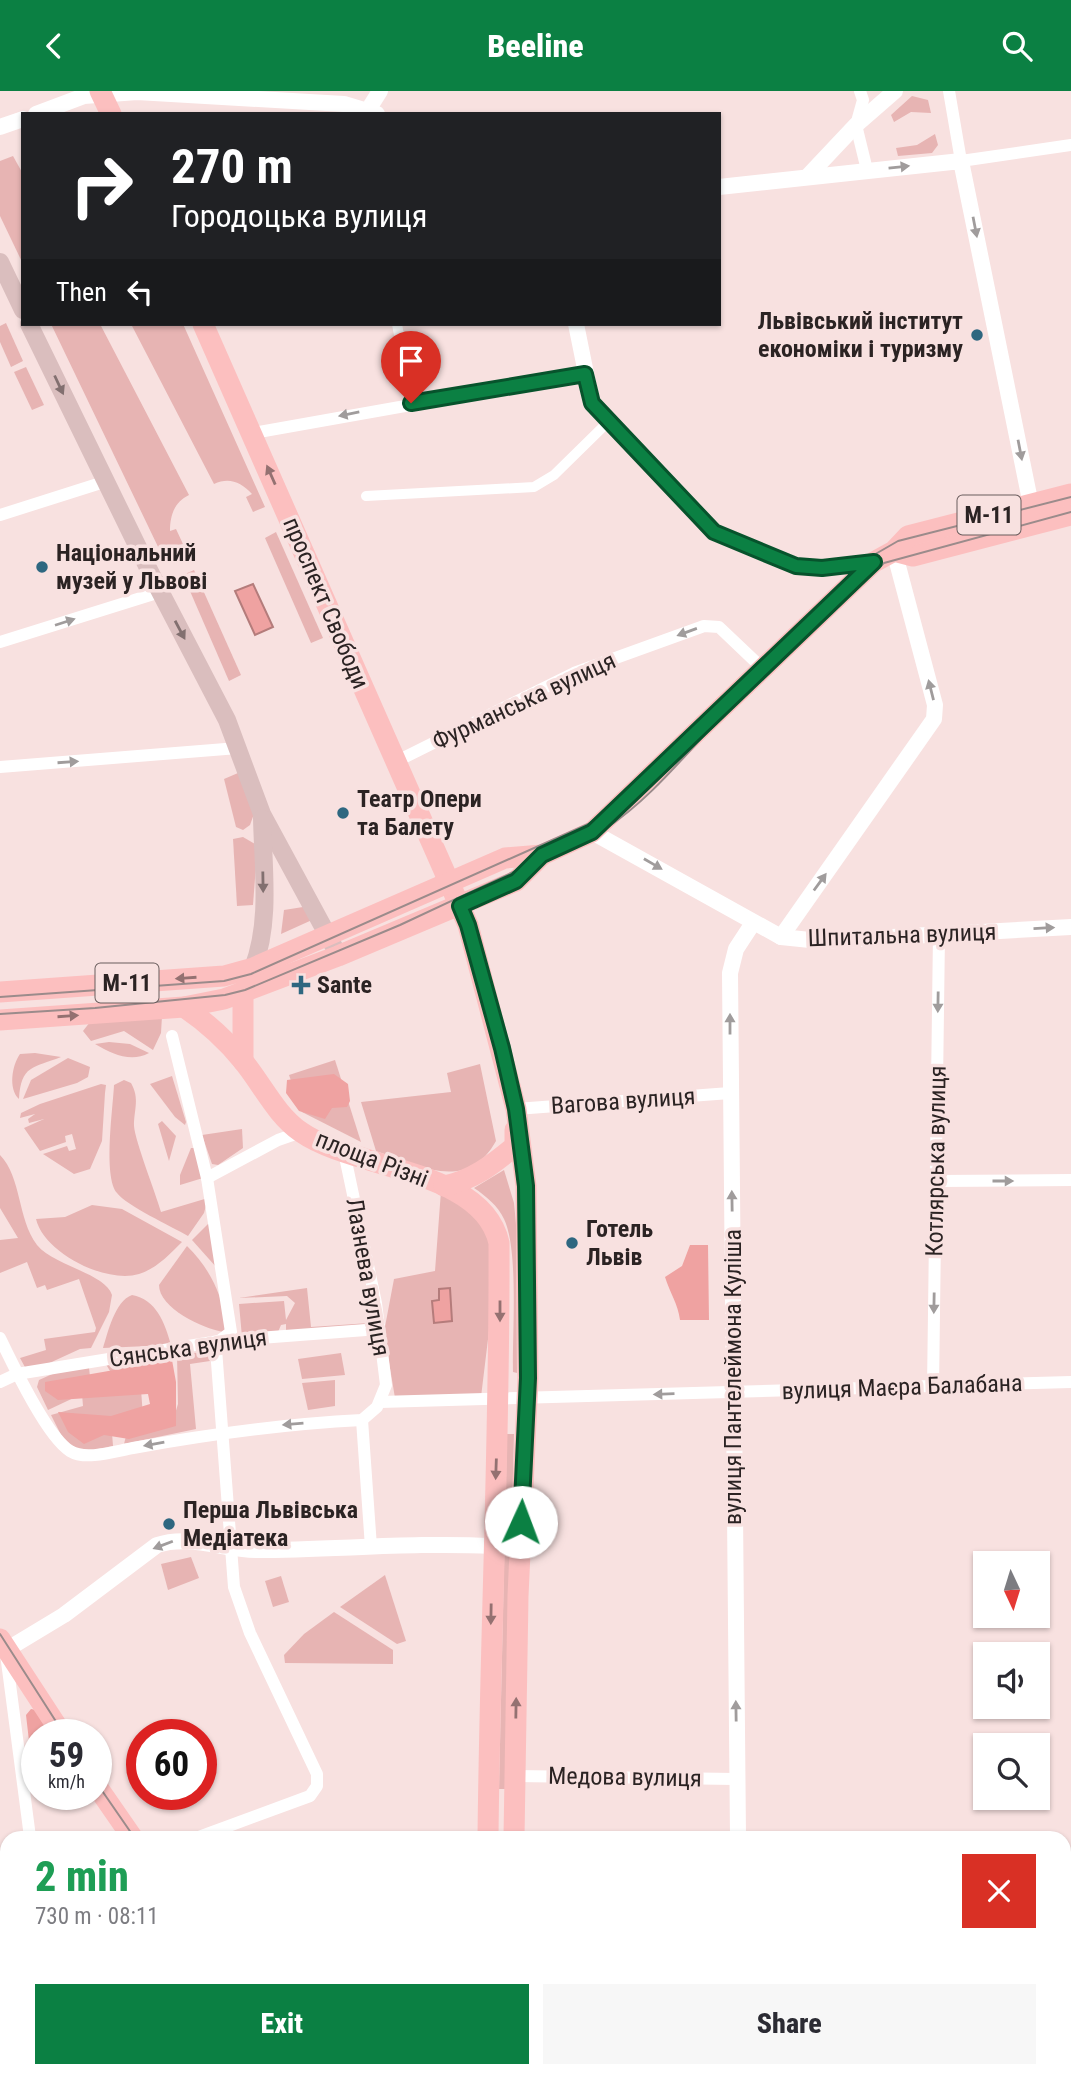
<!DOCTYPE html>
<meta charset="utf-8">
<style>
:root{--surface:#fff;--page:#f7f7f7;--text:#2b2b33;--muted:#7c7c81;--accent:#0b8043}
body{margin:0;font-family:"Roboto Condensed",sans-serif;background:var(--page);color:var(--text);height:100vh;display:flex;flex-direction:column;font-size:26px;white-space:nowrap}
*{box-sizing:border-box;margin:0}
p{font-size:23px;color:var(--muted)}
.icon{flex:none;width:38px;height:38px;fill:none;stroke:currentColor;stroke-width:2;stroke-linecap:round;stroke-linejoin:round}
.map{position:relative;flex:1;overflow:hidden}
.panel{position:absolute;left:0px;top:1740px;width:1071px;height:247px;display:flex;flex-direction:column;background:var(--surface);border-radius:21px 21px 0 0;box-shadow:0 2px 5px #0004}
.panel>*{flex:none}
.top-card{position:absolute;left:21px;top:21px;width:700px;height:214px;border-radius:0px;box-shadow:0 2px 5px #0004;background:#202124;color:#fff;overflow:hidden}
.needle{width:46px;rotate:176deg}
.buttons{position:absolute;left:973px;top:1460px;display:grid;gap:14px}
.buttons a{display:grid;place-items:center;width:77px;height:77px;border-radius:0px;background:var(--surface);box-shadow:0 2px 5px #0004;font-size:35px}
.speed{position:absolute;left:21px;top:1628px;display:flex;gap:14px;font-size:35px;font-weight:700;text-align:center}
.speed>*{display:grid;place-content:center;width:91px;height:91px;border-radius:50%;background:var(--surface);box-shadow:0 2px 5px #0004;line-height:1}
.speed small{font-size:18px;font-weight:400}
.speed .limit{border:10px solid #d22;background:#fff;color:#111}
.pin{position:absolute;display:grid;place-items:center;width:60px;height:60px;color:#fff;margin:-72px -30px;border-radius:50% 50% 50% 0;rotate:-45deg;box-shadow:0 0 7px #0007}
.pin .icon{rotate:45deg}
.me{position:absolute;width:77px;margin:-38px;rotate:2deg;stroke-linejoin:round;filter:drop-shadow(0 0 5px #0008)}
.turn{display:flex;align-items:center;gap:24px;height:147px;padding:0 35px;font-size:32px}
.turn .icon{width:91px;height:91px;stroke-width:2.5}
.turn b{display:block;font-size:49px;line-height:60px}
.then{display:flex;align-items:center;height:66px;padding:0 35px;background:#0003;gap:14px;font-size:26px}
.round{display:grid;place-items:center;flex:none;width:74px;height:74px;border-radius:0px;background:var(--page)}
.overview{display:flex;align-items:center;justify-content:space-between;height:119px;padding:0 35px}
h1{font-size:42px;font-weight:800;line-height:52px;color:#1e9e55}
.action{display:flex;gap:14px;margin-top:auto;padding:14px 35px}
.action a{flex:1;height:80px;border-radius:0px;background:var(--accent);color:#fff;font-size:28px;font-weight:800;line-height:80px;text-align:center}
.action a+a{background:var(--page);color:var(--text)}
header{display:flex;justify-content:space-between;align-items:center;height:91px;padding:0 35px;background:var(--accent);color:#fff;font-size:32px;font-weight:800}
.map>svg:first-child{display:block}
</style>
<header><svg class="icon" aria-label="back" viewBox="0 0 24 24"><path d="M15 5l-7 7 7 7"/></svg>Beeline<svg class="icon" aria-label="search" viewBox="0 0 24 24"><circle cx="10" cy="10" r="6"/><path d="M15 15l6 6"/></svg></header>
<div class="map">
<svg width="1071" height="1985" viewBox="0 0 1071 1985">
<rect width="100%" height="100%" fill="#f8e1e0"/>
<g fill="#e7b4b3">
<polygon points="912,5 928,9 931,22 911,21 894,31 891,24"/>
<polygon points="935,43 938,54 932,62 898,65 896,57 917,54"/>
<polygon points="13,65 23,83 23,173 0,125 0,70"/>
<polygon points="6,232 23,270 11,276 0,251 0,235"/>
<path d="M51,233H100L189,404C174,411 170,425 170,440L176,438L183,453L161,462Z"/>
<path d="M131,233H183L265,416L253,421L246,406L252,403C241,391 229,386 214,393Z"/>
<polygon points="26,276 44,314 32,319 14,281"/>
<polygon points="276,441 323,547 311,552 265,447"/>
<polygon points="194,479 241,584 229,590 183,484"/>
<polygon points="238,682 255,720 250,734 243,739 236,736 224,688"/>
<polygon points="243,746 255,753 257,761 253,814 237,815 233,748"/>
<polygon points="303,816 312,829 281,843 284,819"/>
<polygon points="162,925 161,942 153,959 124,940 91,950 83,940 90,931"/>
<path d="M109,951L130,953L149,962C131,972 112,963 95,953Z"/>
<path d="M35,962L61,966C33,977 21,974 19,1008C8,998 12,974 20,963Z"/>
<polygon points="68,967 90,976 88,986 77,992 23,1008 31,989"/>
<polygon points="335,969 361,1051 302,1021 289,984"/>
<path d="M480,973L496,1050C467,1102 420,1075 376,1060L361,1011L451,1001L447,982Z"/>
<polygon points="172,985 186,1031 185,1034 175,1026 150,993"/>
<path d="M124,989L131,992C140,1008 134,1018 134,1035C135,1050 156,1103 161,1121L208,1107L204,1122L188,1145C171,1135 127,1115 117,1102C103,1085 113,1017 114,994Z"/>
<polygon points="101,993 106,994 105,1002 102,1050 90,1078 74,1083 43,1063 67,1055 69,1060 76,1058 72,1043 65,1045 66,1051 40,1060 24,1037 44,1028 29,1032 28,1028 35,1023 20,1027 21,1022 40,1013"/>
<polygon points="162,1030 176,1045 169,1070 158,1033"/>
<polygon points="242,1038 243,1057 218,1074 212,1073 202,1044"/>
<polygon points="191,1057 194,1057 203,1087 180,1094 180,1084"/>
<path d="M0,1064C22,1087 17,1127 37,1154C54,1175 105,1182 112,1204L109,1221L91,1257L80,1258L32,1280L26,1278L20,1267L46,1259L44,1248L95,1241L96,1237L79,1188L47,1199L45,1194L37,1197L27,1171L0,1182V1149L18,1147L0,1117Z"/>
<path d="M504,1079L514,1112L516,1133L517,1282L513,1281C512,1245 519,1159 504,1128C498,1115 486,1105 474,1097Z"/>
<polygon points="441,1100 470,1113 493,1142 492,1215 481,1306 395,1307 384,1241 394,1188 435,1180"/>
<path d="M92,1114L122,1118L182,1151C170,1163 156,1178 139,1183C106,1193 44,1162 36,1128L65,1126Z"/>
<polygon points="212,1129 217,1177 192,1149"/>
<path d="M187,1155C212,1180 220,1202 228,1235L223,1241C202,1237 159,1217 159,1194Z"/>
<polygon points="307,1197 311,1236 369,1232 370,1243 286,1242 286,1233 281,1234 278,1241 242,1246 239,1213 284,1210 286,1229 295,1212 287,1205 239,1207"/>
<path d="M132,1204C156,1208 165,1232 171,1254L103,1257C108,1241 115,1210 132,1204Z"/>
<polygon points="209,1261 210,1270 190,1273 196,1338 124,1353 126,1345 174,1326 178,1313 177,1263"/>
<polygon points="341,1262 345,1284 302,1288 298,1268"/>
<path d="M169,1263V1275L141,1298L143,1326L111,1329L113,1355C67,1364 72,1365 51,1324L83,1315L82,1303L48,1319L37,1296L39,1289L88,1267L90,1286L110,1280L101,1265Z"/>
<polygon points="335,1289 335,1315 308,1319 302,1292"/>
<polygon points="507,1343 514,1343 505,1698 499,1698"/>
<polygon points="191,1466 199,1487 168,1499 161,1473"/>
<polygon points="385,1484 406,1550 397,1553 340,1516"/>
<polygon points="281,1485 289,1511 273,1516 265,1490"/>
<polygon points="334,1521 393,1559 393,1573 285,1572 284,1564 304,1543"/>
</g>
<g fill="#efa2a1">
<polygon points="334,983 348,993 350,1010 347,1016 332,1017 325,1028 299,1020 286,1002 287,989"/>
<path d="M690,1154H708L709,1229H680C678,1213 670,1202 665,1186L682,1175Z"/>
<polygon points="172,1269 176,1291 176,1335 129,1348 104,1344 84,1353 68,1341 58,1321 111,1325 150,1313 148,1303 58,1309 45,1300 45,1291"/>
<polygon points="31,1618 36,1619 53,1643 37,1643 37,1665 31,1667 26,1624"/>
</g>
<g fill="#efa2a1" stroke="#b47c7b" stroke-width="2">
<polygon points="253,493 273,536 255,544 235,500"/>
<polygon points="450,1197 452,1230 434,1232 432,1210 439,1209 439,1198"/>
</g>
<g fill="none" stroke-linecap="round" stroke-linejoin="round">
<g stroke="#fff" stroke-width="10">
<polyline points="397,233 411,312"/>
<polyline points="366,405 534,396 554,384 608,331"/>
</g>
<g stroke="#fff" stroke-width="12">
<polyline points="860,0 863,9 856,34 867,79"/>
<polyline points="949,0 961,70 1071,54"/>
<polyline points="253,342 585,283"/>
<polyline points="0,424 104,391"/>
<polyline points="0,551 160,501"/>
<polyline points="395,671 574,582 704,535 719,536 762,577"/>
<polyline points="0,676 238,657"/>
<polyline points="172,945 207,1087 231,1241 219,1250 216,1258 234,1496 250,1542 317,1683 317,1695 310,1705 199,1746"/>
<polyline points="516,1018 730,1002"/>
<polyline points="207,1087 278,1049 301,1041"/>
<polyline points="936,1090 1071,1089"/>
<path d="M0,1247C13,1274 47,1346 70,1360C86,1370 116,1360 133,1357C209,1343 284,1333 362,1329L377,1316L386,1294L376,1212L344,1061"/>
<polyline points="0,1291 17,1283 219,1250 379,1238"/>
<polyline points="933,1297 939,843"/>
<polyline points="380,1311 1071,1291"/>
<polyline points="362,1329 371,1456"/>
<polyline points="6,1563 30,1746"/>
<polyline points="515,1685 736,1688"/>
<polyline points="1064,1784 1071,1784"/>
<polyline points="85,1979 86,1985"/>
<polyline points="1056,1979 1057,1985"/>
<polyline points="149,1985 167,1979"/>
</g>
<g stroke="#fff" stroke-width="16">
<polyline points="368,19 380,0"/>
<polyline points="36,23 84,5 137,1 344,13 377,23"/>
<polyline points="0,36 23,28"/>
<polyline points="807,86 856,34 895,0"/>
<polyline points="719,96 961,70 1031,414"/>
<polyline points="576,233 592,312 714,441 796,475 822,477 874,471"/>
<polyline points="592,741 781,846 820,850 1071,836"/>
<polyline points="781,846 934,628 935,614 894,460"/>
<path d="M6,1559L64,1524L157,1454C190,1443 223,1459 257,1459C335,1459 414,1451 492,1455"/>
<polyline points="738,1746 730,882 736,858 753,832"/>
<polyline points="741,1985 741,1979"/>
</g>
<g stroke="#dabebe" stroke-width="18">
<polyline points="0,171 23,219"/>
<polyline points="29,233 151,483 227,629 262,723 334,856"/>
<path d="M253,877C271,831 263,776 262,727"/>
</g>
<g stroke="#fcbfbf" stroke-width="21">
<polyline points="100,0 111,23"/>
<polyline points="203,233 468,834 516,1018 526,1095 528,1287 518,1505 514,1746"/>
<polyline points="894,460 913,465 1071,424"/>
<polyline points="0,901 224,885 253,877 505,767 542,764 592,741 874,471 894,460 908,445 1071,403"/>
<path d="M184,916C206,931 227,950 243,970C262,993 276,1024 301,1041C355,1079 483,1078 499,1152C500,1350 490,1548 488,1746"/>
<polyline points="0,929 184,916 224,908 338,865 516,790 542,764"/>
<polyline points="243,970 243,903 247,892"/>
<path d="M444,1095C473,1089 492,1074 515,1055V1039"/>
<polyline points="0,1548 62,1643"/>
<polyline points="96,1694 132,1746"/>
<polyline points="221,1979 223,1985"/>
<polyline points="528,1979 530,1985"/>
<polyline points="556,1979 559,1985"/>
</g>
<g stroke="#9b8b8b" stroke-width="2">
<polyline points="828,522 884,472 1071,421"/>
<polyline points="0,906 224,890 251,883 588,733 614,716 872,465 898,450 1071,406"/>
<path d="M0,923L95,917L225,904L245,899L400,834L605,738C658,703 695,650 740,607"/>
<polyline points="0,1543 64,1643"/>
<polyline points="96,1691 134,1746"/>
<polyline points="224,1979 226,1985"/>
</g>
</g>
<defs><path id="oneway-solid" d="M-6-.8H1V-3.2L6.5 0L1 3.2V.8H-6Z" transform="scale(1.75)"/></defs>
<g fill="#a09c9c">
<use href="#oneway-solid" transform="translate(899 76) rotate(-6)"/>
<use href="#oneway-solid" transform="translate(975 136) rotate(79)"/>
<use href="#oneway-solid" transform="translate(349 323) rotate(169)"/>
<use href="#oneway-solid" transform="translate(1020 359) rotate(79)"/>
<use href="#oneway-solid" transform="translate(65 531) rotate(-18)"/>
<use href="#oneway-solid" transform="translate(687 541) rotate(160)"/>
<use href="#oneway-solid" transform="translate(931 599) rotate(-104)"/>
<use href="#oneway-solid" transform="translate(68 671) rotate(-4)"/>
<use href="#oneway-solid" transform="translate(653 773) rotate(30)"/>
<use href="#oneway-solid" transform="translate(820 791) rotate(-54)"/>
<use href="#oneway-solid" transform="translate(1044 837) rotate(-3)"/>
<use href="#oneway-solid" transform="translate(938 911) rotate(91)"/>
<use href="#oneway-solid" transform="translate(730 933) rotate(-90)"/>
<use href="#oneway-solid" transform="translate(1003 1090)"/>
<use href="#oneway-solid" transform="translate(732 1110) rotate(-91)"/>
<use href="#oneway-solid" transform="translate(934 1212) rotate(91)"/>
<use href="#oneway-solid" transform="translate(664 1303) rotate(178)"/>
<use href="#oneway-solid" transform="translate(293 1333) rotate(175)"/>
<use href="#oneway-solid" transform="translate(154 1353) rotate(170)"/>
<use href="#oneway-solid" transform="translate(163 1454) rotate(159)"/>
<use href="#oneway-solid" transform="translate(736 1620) rotate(-91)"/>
</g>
<g fill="#827070">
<use href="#oneway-solid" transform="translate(59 294) rotate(65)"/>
<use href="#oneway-solid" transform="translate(180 539) rotate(62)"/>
<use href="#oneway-solid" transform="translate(263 791) rotate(89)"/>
</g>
<g fill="#947171">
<use href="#oneway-solid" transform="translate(271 384) rotate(-114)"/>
<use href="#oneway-solid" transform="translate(186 887) rotate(176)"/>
<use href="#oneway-solid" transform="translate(68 925) rotate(-4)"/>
<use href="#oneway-solid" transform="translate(500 1220) rotate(90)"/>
<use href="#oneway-solid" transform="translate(496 1378) rotate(92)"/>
<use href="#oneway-solid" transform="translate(491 1523) rotate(91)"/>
<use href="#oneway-solid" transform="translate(516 1617) rotate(-89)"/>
</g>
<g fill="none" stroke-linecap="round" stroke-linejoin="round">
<defs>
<polyline id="route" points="411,312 585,283 592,312 714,441 796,475 822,477 874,471 592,741 542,764 516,790 460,815 468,834 502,957 516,1018 526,1095 528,1287 521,1431"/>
</defs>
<use href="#route" stroke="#07532c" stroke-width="18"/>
<use href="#route" stroke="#0b8043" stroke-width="12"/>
</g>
<g fill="#2e6780" stroke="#f8e1e0" stroke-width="2.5">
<circle cx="977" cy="244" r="7"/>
<circle cx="42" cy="476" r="7"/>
<circle cx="343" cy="722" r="7"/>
<path d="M297.5 883.5h7v7h7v7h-7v7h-7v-7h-7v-7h7z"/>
<circle cx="572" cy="1152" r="7"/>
<circle cx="169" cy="1433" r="7"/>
</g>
<g text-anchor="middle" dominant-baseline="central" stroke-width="7" stroke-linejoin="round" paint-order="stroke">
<g fill="#f8e1e0" stroke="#685c5c" stroke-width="2">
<rect x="957.5" y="404.5" width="63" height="39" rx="5"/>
<rect x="95.5" y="872.5" width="63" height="39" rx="5"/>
</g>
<g font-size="23" font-weight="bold" fill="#2b2323">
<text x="989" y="424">М-11</text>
<text x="127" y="892">М-11</text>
</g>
<g font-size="24" font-weight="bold" fill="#2b2323" stroke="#f8e1e0" text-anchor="start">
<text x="963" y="230" text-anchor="end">Львівський інститут<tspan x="963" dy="28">економіки і туризму</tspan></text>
<text x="56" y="462">Національний<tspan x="56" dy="28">музей у Львові</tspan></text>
<text x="357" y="708">Театр Опери<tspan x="357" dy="28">та Балету</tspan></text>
<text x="317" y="894">Sante</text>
<text x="586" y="1138">Готель<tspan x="586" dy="28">Львів</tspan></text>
<text x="183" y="1419">Перша Львівська<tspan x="183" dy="28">Медіатека</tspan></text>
</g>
<g font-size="24" fill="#2b2323" stroke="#f8e1e0">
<text transform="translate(326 512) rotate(67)">проспект Свободи</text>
<text transform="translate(524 610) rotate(-25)">Фурманська вулиця</text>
<text transform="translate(902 844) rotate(-2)">Шпитальна вулиця</text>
<text transform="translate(623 1010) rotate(-4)">Вагова вулиця</text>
<text transform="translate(372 1068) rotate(21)">площа Різні</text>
<text transform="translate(936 1070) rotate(-89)">Котлярська вулиця</text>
<text transform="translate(368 1186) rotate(80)">Лазнева вулиця</text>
<text transform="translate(188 1257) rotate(-8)">Сянська вулиця</text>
<text transform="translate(733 1286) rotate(-90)">вулиця Пантелеймона Куліша</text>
<text transform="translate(902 1296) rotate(-2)">вулиця Маєра Балабана</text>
<text transform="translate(625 1686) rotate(1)">Медова вулиця</text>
</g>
</g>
</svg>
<div class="buttons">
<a><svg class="needle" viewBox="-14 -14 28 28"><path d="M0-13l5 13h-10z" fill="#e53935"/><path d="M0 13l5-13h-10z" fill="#7c7c81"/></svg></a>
<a><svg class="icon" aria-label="sound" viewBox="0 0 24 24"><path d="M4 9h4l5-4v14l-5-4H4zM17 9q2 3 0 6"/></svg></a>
<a><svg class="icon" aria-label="search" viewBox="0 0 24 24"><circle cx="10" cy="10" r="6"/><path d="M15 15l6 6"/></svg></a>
</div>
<div class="speed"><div>59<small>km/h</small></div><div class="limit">60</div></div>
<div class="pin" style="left:411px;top:312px;background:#d93025"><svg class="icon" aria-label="arrive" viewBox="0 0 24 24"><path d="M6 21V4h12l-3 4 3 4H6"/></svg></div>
<svg class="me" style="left:521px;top:1431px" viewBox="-20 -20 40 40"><circle r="19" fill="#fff"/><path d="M0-13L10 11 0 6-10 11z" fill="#0b8043"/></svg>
<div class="top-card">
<div class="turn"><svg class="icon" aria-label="right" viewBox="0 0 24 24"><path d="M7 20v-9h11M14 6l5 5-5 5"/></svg><div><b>270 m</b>Городоцька вулиця</div></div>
<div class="then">Then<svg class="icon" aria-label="left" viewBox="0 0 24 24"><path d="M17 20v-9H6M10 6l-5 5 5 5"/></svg></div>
</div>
<section class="panel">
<div class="overview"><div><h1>2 min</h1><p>730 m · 08:11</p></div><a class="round" style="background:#d93025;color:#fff"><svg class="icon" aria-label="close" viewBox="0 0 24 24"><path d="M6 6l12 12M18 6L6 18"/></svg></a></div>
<div class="action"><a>Exit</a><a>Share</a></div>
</section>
</div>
